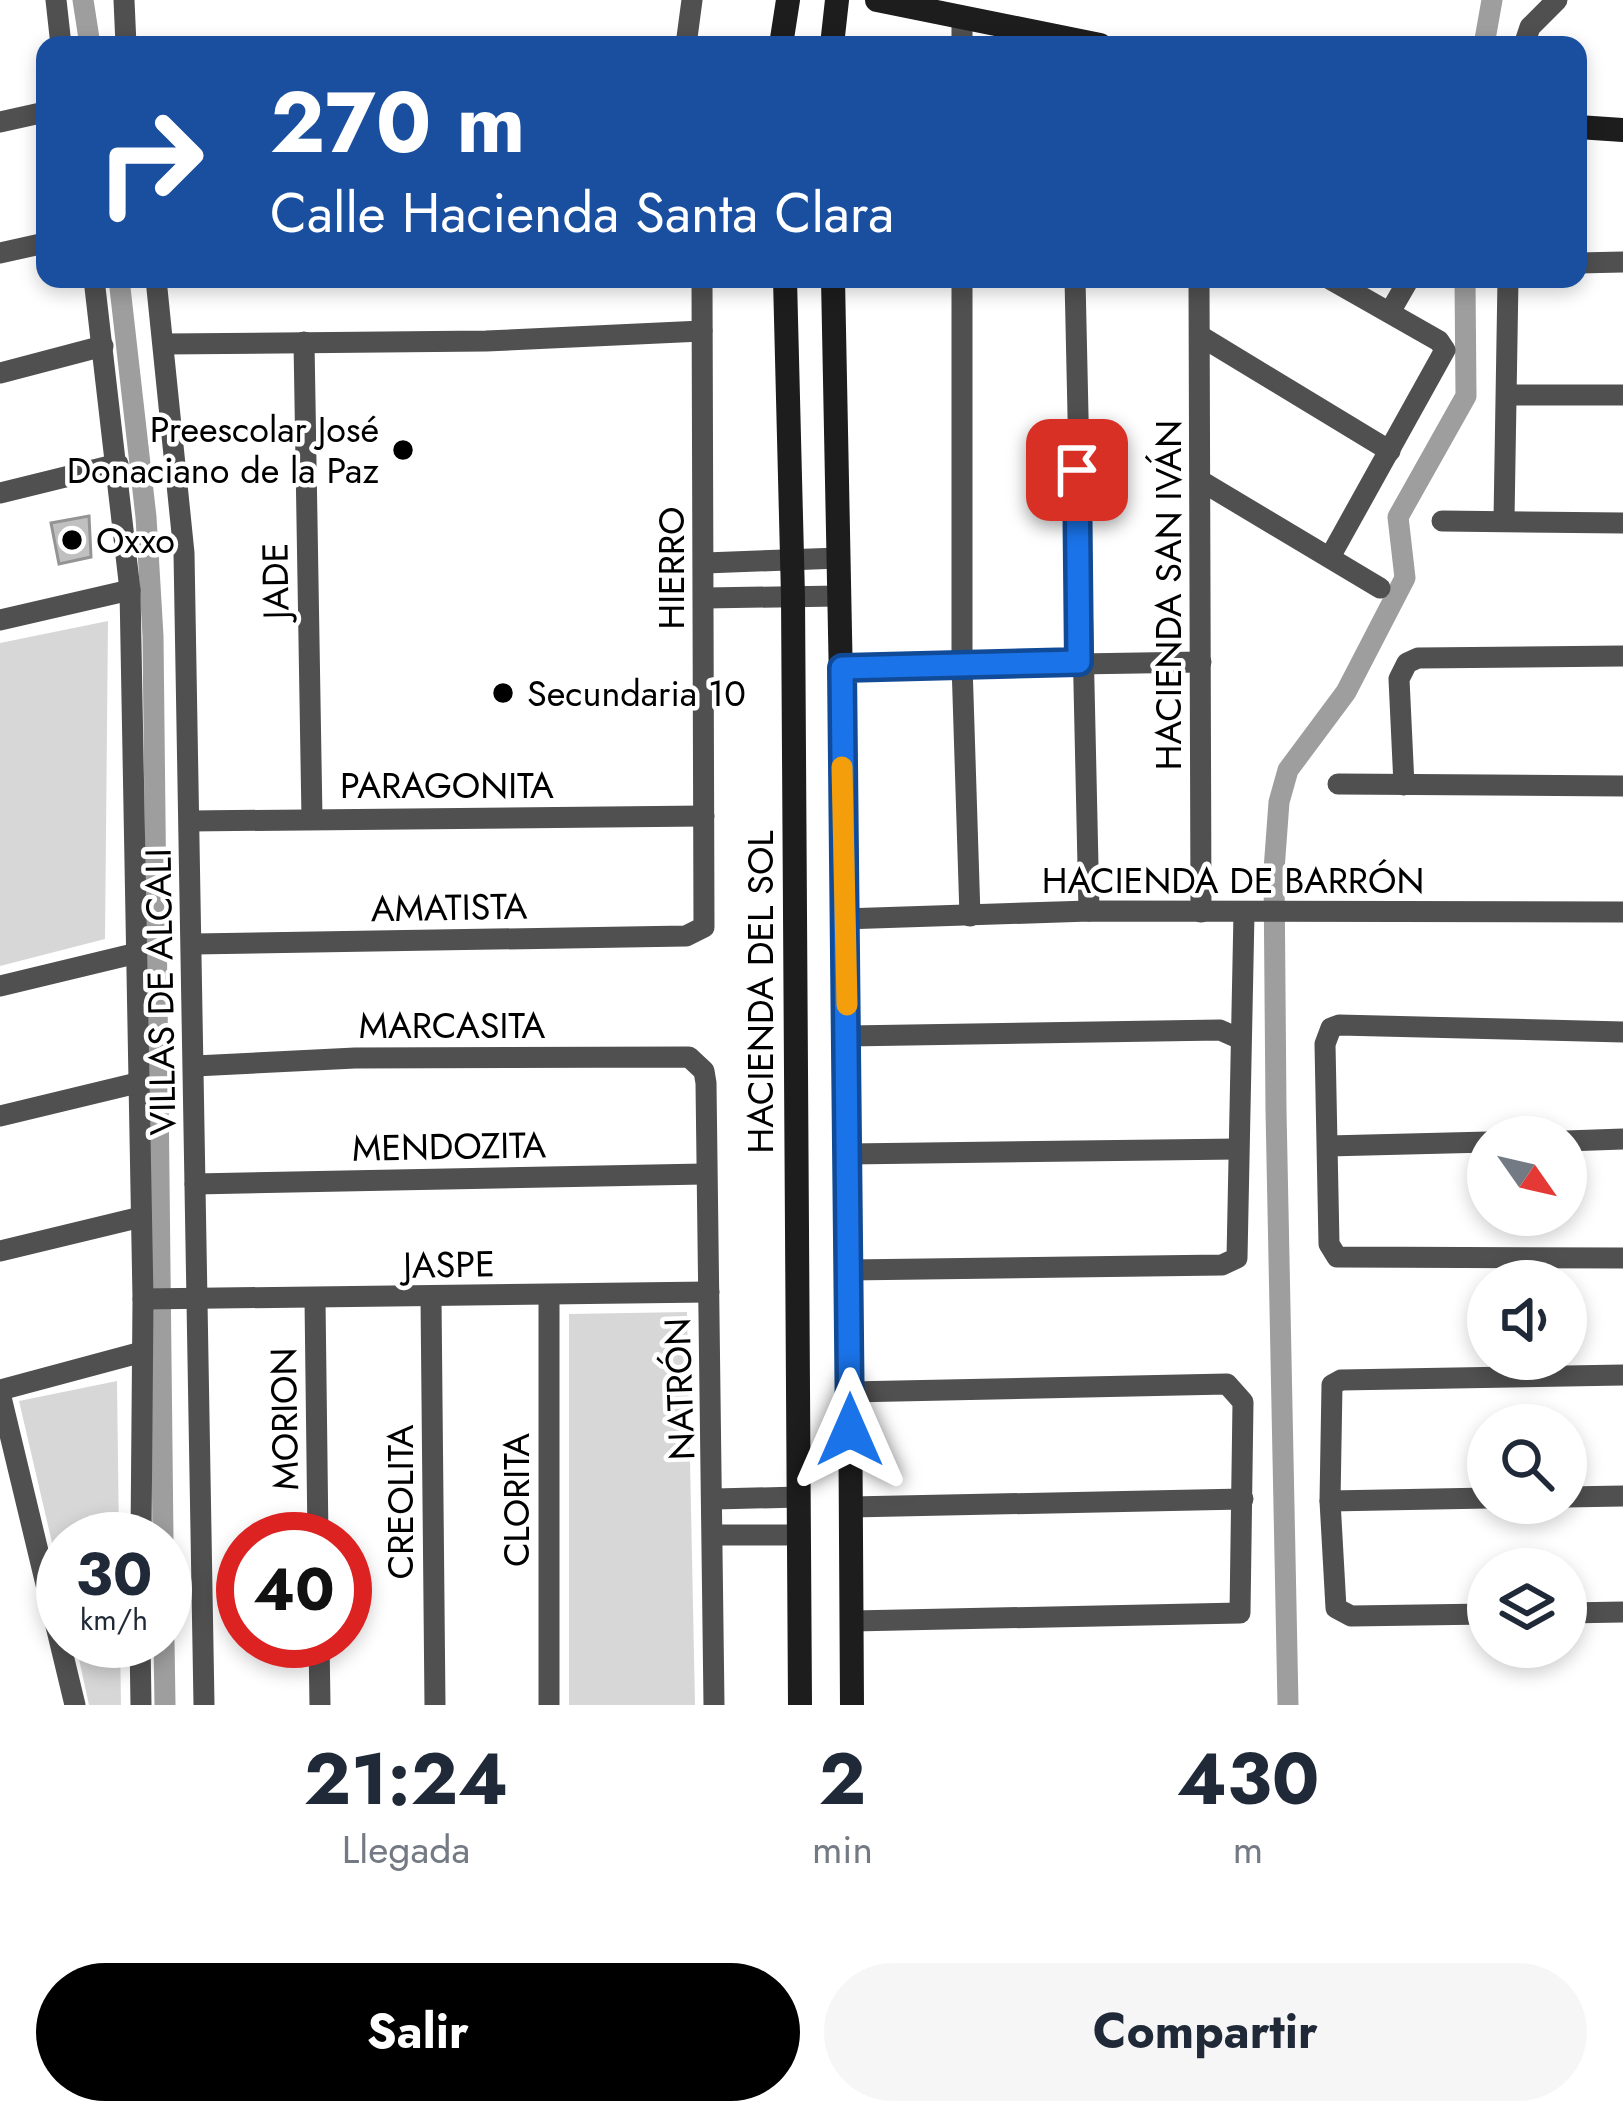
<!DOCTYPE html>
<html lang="es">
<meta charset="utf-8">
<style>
:root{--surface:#fff;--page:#f6f6f7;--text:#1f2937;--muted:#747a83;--accent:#000}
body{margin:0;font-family:Jost,sans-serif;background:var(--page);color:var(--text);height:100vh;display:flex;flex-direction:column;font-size:45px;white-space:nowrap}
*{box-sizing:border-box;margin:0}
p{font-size:39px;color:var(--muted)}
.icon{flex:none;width:66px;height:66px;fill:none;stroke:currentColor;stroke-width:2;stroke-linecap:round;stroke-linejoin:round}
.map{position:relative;height:1705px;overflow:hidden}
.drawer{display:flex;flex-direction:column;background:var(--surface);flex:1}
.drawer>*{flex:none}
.top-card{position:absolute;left:36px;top:36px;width:1551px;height:252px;border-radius:24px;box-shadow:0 6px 18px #0003;background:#1a4fa0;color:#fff;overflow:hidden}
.needle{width:78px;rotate:124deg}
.buttons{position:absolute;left:1467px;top:1116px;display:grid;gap:24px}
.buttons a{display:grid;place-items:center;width:120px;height:120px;border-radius:50%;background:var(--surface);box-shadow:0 6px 18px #0003;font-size:60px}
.speed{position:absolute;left:36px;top:1512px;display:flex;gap:24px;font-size:60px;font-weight:700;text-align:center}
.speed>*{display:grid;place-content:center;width:156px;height:156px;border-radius:50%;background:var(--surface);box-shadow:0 6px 18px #0003;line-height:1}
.speed small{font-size:30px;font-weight:400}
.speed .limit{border:18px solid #d22;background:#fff;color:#111}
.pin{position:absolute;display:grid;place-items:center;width:102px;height:102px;color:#fff;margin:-51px;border-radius:24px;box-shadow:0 6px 18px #0006}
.me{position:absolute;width:132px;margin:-66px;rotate:0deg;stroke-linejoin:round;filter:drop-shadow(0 0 9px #0008)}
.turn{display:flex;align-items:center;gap:42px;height:252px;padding:0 36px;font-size:54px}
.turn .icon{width:156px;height:156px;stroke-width:2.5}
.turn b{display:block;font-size:84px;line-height:102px}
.eta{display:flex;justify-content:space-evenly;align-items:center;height:204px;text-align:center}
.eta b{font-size:72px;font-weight:700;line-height:84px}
.cta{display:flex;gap:24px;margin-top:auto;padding:24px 36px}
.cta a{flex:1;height:138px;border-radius:72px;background:var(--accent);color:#fff;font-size:48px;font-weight:700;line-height:138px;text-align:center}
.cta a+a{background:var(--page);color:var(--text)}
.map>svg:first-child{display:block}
</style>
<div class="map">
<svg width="1623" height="1705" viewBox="0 0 1623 1705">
<rect width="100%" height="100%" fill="#fff"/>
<g fill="#d7d7d7">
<polygon points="108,621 105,939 0,966 0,643"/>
<polygon points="687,1312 695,1705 569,1705 569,1314"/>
<polygon points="117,1381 119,1539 63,1539 63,1590 19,1401"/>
<polygon points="75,1641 120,1641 121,1705 89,1705"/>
</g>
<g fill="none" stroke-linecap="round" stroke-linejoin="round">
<g stroke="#9e9e9e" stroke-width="21">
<polyline points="83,0 90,45"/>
<polyline points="1484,45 1492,0"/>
<polyline points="119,279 146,517 153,636 163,1539"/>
<polyline points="164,1641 165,1705"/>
<polyline points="1288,1705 1276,1110 1274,870 1279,802 1288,770 1346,692 1405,578 1398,517 1466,396 1465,279"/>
</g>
</g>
<polygon fill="#c0c0c0" stroke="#949494" stroke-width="3" points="89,516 91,557 59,564 51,523"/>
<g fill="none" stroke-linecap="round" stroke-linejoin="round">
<g stroke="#505050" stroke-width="21">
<polyline points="56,0 61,45"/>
<polyline points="124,0 126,45"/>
<polyline points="686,45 692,0"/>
<polyline points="962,45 962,18"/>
<polyline points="1524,45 1530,27 1557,0"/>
<polyline points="0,122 45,112"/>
<polyline points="0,253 45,243"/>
<polyline points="1578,263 1623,262"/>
<polyline points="94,279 130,590 143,1299 141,1539"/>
<polyline points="156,279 184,553 204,1705"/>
<polyline points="962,279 962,664 970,916"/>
<polyline points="1075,279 1089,911"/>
<polyline points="1199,279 1201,912"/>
<polyline points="1330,279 1439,341 1445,350 1330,557"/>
<polyline points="1390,312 1409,279"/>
<polyline points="1202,337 1390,451"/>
<polyline points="304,342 312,819"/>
<polyline points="165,344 486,341 702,331"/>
<polyline points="0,373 103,346"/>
<polyline points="1507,395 1623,395"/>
<polyline points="1201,481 1380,588"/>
<polyline points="0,493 118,464"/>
<polyline points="1504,520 1508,279"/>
<polyline points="1442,521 1623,523"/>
<polyline points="705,563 839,558"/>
<polyline points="705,598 839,596"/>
<polyline points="0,620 130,590"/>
<polyline points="842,668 1201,662"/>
<polyline points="1338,784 1623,786"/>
<polyline points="1404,785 1399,679 1407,663 1418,658 1623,656"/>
<polyline points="190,821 704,816"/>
<polyline points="843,919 1089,911 1623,912"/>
<polyline points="194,944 686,936 704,927 702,279"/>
<polyline points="0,986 133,954"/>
<polyline points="1623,1032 1339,1025 1331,1028 1325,1044 1329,1244 1337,1257 1623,1258"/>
<polyline points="848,1036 1220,1030 1238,1038"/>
<polyline points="195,1066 355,1058 689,1057 704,1071 706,1083 714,1705"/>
<polyline points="0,1116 137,1083"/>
<polyline points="1566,1141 1623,1139"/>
<polyline points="1328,1146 1488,1142"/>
<polyline points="849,1154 1238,1149"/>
<polyline points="195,1184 704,1174"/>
<polyline points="0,1251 141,1217"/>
<polyline points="849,1270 1222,1265 1237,1258 1244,913"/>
<polyline points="431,1298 435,1705"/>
<polyline points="143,1299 709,1292"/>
<polyline points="315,1299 318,1539"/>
<polyline points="0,1390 142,1352"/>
<polyline points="850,1392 1227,1384 1243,1402 1240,1613 853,1621"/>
<polyline points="0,1393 75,1705"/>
<polyline points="1566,1497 1623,1496"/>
<polyline points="715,1499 799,1497"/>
<polyline points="1330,1501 1488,1498"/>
<polyline points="851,1507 1243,1499"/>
<polyline points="714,1535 799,1535"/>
<polyline points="1566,1613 1623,1612"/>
<polyline points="1488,1614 1351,1616 1336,1608 1330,1501 1332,1385 1341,1380 1623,1375"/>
<polyline points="140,1641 141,1705"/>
<polyline points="319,1641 320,1705"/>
<polyline points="549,1705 549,1295"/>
</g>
<g stroke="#1d1d1d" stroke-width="24">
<polyline points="877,0 1100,45"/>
<polyline points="781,45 788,0"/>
<polyline points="832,45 837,0"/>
<polyline points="1578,127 1623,130"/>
<polyline points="785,279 793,596 800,1705"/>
<polyline points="833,279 848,1036 852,1705"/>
</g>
</g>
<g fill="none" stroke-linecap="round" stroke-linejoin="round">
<defs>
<polyline id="route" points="850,1430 842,668 1079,662 1077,470"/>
</defs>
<use href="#route" stroke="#114b97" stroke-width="30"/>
<use href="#route" stroke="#1a73e8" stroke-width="21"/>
<polyline stroke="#f59e0b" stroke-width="21" points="842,767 847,1005"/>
</g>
<g fill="#000" stroke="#fff" stroke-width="4.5">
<circle cx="403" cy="450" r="12"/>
<circle cx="72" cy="540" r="12"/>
<circle cx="503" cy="693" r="12"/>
</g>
<g text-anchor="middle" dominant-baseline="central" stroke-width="9" stroke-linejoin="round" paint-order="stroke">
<g font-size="36" fill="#000" stroke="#fff" text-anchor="start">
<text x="379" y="429" text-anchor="end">Preescolar José<tspan x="379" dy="41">Donaciano de la Paz</tspan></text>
<text x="96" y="540">Oxxo</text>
<text x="527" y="693">Secundaria 10</text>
</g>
<g font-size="36" fill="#000" stroke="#fff">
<text transform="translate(671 568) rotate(-90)">HIERRO</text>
<text transform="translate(275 581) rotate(-91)">JADE</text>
<text transform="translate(1168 595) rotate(-90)">HACIENDA SAN IVÁN</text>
<text x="447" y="785">PARAGONITA</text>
<text x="1233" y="880">HACIENDA DE BARRÓN</text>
<text transform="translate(449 907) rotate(-1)">AMATISTA</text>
<text transform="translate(160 992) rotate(-91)">VILLAS DE ALCALI</text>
<text transform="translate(760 992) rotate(-90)">HACIENDA DEL SOL</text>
<text x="452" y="1025">MARCASITA</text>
<text transform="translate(449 1146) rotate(-1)">MENDOZITA</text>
<text transform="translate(449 1264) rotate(-1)">JASPE</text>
<text transform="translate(679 1389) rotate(-92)">NATRÓN</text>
<text transform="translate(284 1419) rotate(-91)">MORION</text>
<text transform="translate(516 1500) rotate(-90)">CLORITA</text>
<text transform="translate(400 1502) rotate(-90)">CREOLITA</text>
</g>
</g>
</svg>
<div class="buttons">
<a><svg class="needle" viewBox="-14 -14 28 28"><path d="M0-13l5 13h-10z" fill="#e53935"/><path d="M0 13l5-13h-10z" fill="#747a83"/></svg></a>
<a><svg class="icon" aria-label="sound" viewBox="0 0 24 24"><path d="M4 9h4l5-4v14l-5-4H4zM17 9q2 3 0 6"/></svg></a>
<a><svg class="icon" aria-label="search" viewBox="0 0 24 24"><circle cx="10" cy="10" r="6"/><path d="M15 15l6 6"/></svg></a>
<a><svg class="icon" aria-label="layers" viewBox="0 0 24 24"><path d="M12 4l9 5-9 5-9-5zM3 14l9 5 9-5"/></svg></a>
</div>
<div class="speed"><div>30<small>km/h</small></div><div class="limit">40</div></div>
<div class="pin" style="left:1077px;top:470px;background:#d93025"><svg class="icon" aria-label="arrive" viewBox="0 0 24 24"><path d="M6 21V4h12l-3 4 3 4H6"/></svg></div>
<svg class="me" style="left:850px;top:1430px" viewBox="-20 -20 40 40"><path d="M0-17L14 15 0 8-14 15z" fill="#1a73e8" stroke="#fff" stroke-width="4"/></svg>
<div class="top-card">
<div class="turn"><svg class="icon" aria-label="right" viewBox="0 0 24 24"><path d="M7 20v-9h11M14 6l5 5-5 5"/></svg><div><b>270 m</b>Calle Hacienda Santa Clara</div></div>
</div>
</div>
<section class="drawer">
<div class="eta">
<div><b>21:24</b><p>Llegada</p></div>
<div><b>2</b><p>min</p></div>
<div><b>430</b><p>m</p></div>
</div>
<div class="cta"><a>Salir</a><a>Compartir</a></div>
</section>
